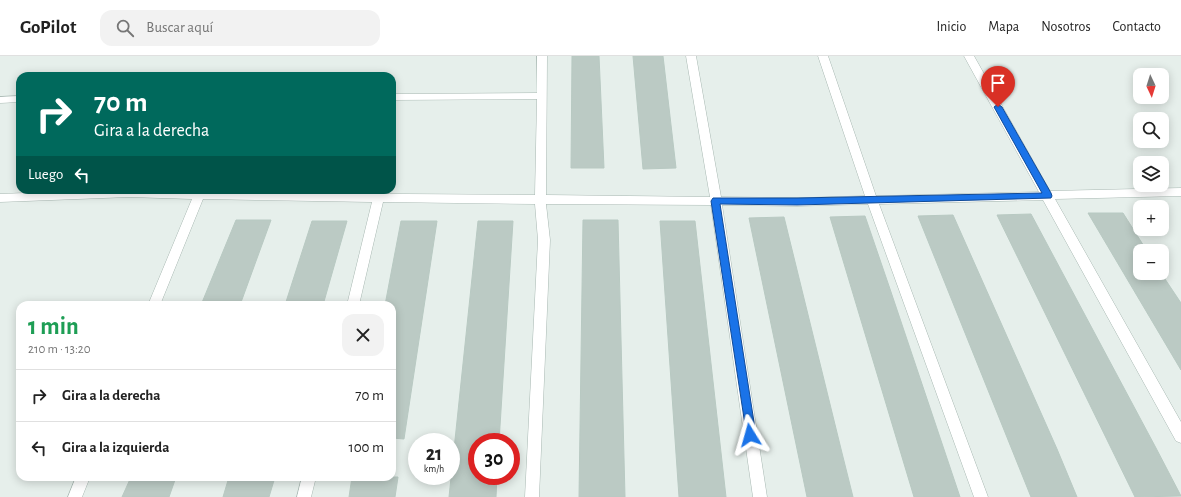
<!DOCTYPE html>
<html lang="es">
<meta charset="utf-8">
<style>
:root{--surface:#fff;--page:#f2f2f2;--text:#222;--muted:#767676;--line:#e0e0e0}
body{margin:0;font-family:"Alegreya Sans",sans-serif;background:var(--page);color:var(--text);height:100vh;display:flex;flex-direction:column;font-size:15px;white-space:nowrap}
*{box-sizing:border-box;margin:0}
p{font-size:13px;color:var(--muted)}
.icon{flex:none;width:22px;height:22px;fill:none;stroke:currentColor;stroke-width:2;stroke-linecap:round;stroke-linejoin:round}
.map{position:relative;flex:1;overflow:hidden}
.details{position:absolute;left:16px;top:245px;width:380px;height:180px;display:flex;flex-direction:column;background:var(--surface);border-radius:12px;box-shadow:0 2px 10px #0003}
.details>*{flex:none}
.banner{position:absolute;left:16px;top:16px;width:380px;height:122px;border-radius:12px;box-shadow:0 2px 10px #0003;background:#00695c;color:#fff;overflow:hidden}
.needle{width:26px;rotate:176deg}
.tools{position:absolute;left:1133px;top:12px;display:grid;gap:8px}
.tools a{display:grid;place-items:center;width:36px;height:36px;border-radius:8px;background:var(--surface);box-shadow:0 2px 10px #0003;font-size:20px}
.speed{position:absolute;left:408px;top:377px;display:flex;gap:8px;font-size:20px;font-weight:700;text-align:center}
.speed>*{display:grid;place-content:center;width:52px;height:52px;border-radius:50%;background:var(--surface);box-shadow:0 2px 10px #0003;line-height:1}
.speed small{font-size:10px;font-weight:400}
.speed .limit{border:6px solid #d22;background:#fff;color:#111}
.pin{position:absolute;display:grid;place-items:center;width:34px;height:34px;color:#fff;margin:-41px -17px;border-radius:50% 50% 50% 0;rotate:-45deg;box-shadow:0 0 4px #0007}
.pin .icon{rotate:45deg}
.me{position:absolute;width:44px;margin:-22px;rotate:352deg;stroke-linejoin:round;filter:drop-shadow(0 0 3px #0008)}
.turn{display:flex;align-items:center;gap:14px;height:84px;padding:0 12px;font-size:18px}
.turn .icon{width:52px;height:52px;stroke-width:2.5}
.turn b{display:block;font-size:28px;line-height:34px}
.then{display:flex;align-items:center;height:38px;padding:0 12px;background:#0003;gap:8px;font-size:15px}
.round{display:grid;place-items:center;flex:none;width:42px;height:42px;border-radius:12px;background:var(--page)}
.head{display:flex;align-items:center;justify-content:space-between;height:68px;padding:0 12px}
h1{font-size:24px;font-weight:700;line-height:30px;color:#1e9e55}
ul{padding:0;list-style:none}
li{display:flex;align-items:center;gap:12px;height:52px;padding:0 12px;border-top:1px solid var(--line)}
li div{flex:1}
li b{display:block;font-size:15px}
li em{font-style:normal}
header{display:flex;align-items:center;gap:24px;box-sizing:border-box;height:56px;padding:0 20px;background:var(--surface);border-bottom:1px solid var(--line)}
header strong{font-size:19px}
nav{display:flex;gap:22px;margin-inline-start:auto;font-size:14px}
.search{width:280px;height:36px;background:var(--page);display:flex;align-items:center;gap:10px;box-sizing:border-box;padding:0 14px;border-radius:12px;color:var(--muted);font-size:15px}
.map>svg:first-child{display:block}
</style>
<header>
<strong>GoPilot</strong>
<div class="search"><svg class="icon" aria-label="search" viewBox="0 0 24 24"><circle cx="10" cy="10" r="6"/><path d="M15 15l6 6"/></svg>Buscar aquí</div>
<nav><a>Inicio</a><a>Mapa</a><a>Nosotros</a><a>Contacto</a></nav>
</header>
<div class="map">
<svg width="1181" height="441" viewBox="0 0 1181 441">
<rect width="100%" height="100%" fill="#e6efeb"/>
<g fill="#bbcac4" stroke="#b8c9c2">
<polygon points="572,0 599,0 604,112 571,112"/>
<polygon points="633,0 663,0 676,112 643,113"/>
<polygon points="1088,157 1123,157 1147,195 1140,195 1140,217 1161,217 1181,247 1181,314"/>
<polygon points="1031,158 1156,392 1181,440 1135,441 997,159"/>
<polygon points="953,159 1057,393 1077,441 1031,441 918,160"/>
<polygon points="865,160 890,233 960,441 914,441 830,161"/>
<polygon points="784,161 842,397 853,441 807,441 749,162"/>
<polygon points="236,164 271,164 240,249 201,249"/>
<polygon points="583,164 618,164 625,441 579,441"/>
<polygon points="312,165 347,165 323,249 285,249"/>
<polygon points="401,165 437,165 404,383 392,382 392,249 385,249"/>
<polygon points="478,165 513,165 499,386 477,386 477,420 497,420 496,441 449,441"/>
<polygon points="660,165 695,165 726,441 679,441"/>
<polygon points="131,421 176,421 169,441 122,441"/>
<polygon points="229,421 275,421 269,441 223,441"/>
<polygon points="352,421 398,421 395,441 349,441"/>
</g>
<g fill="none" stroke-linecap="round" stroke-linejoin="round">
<defs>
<g id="minor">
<polygon points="537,0 547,0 546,139 710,141 686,0 696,0 721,141 797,142 865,140 818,0 828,0 876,140 1039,136 964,0 974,0 1050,135 1181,132 1181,140 1055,143 1181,366 1181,387 1176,385 1043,144 879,148 988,441 974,441 868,148 797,150 722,149 767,441 753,441 711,149 546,148 550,184 539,441 525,441 538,184 535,148 383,146 359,249 347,249 372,146 203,143 160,249 148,249 192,143 129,141 0,146 0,138 101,134 166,134 264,137 535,139 537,43 392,44 392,38 537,37"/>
<polygon points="20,40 20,46 0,47 0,41"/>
<polygon points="76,421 90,421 82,441 68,441"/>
<polygon points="302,421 316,421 311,441 297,441"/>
</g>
</defs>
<use href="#minor" stroke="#a8b8b2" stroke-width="1"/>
<use href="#minor" fill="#fff" fill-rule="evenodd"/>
</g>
<polygon fill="#1a73e8" stroke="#114b97" points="998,48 1002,51 1051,137 1052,140 1051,142 797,149 720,148 756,379 754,382 750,384 747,382 711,145 713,142 797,142 1042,137 994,51"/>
</svg>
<div class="tools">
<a><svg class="needle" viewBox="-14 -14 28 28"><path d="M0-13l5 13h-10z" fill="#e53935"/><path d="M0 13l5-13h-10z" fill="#767676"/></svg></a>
<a><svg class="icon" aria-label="search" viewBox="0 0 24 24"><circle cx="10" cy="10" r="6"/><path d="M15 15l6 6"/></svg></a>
<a><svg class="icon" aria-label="layers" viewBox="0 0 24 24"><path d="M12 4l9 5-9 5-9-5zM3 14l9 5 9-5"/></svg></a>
<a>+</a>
<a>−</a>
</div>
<div class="speed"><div>21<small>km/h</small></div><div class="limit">30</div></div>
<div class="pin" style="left:998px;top:51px;background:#d93025"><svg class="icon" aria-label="arrive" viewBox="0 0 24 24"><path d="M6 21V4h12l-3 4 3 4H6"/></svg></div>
<svg class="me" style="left:750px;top:379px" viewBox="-20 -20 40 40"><path d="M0-17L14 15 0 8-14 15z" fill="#1a73e8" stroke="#fff" stroke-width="4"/></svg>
<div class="banner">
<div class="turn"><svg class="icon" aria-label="right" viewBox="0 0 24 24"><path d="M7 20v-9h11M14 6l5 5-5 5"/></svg><div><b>70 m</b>Gira a la derecha</div></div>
<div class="then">Luego<svg class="icon" aria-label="left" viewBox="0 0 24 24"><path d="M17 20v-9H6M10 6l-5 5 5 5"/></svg></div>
</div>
<section class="details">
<div class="head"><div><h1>1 min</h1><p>210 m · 13:20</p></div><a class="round"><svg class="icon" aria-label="close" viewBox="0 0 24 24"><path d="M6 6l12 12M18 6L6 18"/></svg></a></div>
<ul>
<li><svg class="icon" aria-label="right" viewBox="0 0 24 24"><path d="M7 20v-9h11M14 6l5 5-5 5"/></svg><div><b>Gira a la derecha</b></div><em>70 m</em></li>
<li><svg class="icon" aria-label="left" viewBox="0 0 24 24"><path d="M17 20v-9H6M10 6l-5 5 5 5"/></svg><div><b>Gira a la izquierda</b></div><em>100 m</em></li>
</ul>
</section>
</div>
